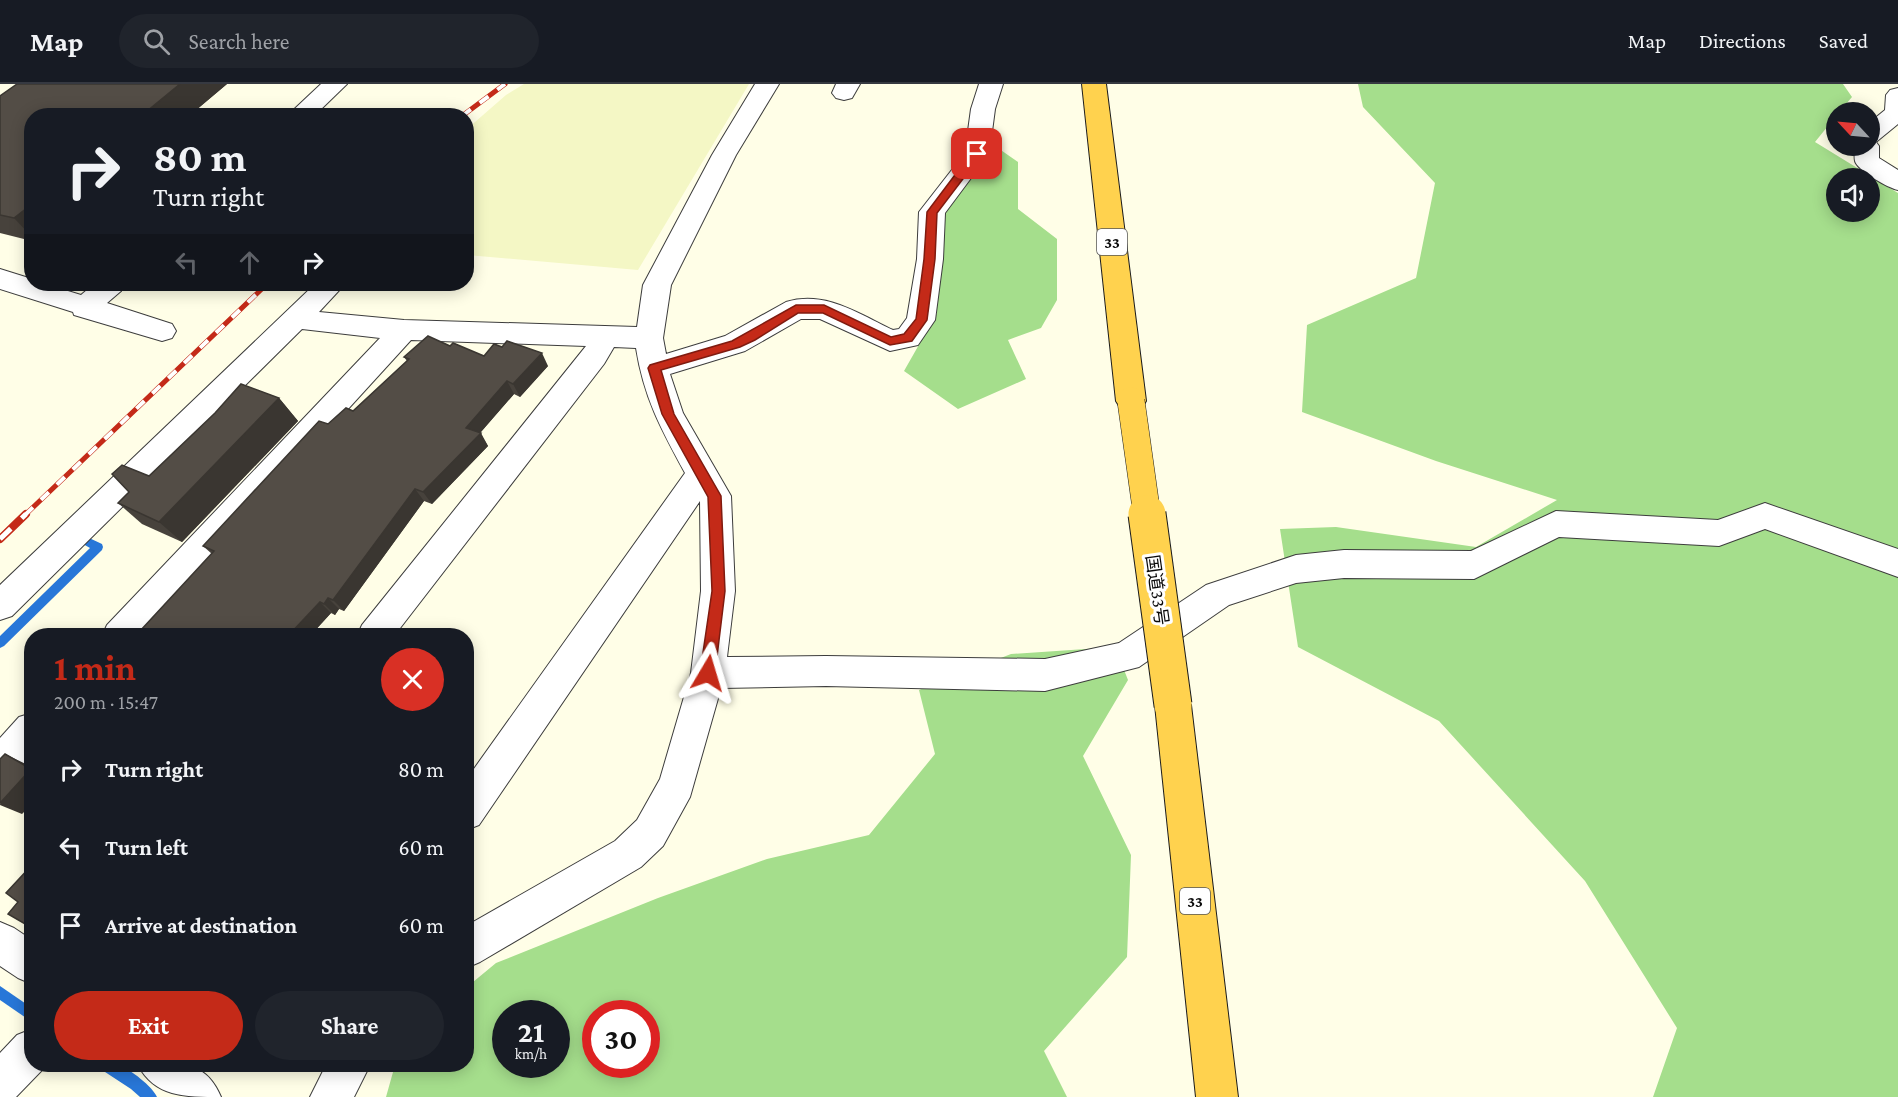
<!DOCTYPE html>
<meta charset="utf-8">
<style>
:root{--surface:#171b24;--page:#20242c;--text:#f1f3f6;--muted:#9ea1a6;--line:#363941;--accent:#c42a18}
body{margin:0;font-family:"Crimson Pro","Noto Sans JP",serif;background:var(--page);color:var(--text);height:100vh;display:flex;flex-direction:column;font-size:22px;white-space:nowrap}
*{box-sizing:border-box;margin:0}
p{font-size:20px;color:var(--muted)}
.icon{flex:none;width:33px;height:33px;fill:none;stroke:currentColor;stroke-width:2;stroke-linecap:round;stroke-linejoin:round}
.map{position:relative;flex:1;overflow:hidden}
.details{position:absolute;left:24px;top:544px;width:450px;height:444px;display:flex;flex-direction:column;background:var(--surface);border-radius:24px;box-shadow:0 3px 15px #0003}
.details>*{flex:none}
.banner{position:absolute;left:24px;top:24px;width:450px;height:183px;border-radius:24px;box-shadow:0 3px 15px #0003;background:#171b24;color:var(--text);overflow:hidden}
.needle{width:39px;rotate:296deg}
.controls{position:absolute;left:1826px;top:18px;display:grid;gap:12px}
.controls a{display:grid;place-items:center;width:54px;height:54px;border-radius:50%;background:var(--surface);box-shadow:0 3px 15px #0003;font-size:30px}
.speed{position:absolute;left:492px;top:916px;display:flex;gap:12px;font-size:30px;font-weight:700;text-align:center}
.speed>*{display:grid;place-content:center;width:78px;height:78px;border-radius:50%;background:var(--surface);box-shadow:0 3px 15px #0003;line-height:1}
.speed small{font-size:15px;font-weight:400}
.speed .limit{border:9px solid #d22;background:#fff;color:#111}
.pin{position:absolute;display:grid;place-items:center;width:51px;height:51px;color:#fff;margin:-26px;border-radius:12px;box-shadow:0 3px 9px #0006}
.me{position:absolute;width:66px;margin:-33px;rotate:7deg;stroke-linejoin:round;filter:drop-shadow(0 0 4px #0008)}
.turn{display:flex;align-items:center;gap:21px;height:126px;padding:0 30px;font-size:27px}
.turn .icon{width:78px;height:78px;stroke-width:2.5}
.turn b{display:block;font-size:42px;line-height:51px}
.lanes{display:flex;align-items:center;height:57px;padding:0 30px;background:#0003;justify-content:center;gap:30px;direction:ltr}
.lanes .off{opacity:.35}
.round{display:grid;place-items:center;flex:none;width:63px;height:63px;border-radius:32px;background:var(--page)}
.headline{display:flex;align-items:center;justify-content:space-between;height:102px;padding:0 30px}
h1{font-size:36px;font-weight:700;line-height:45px;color:var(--accent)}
.action{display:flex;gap:12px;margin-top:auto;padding:12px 30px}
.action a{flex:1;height:69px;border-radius:36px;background:var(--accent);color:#fff;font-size:24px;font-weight:700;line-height:69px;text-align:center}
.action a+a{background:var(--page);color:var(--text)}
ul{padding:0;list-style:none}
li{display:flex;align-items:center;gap:18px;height:78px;padding:0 30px}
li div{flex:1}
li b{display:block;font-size:22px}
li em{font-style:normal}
header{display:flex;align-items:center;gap:36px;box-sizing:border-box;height:84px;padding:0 30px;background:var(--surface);border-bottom:2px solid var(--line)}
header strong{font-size:28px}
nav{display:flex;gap:33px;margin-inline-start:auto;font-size:21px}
.search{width:420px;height:54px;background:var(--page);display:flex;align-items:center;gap:15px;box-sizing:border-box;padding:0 21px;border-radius:33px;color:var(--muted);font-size:22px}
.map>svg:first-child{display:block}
</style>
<header>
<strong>Map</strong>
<div class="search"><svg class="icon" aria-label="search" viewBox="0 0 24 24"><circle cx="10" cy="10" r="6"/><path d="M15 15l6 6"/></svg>Search here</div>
<nav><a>Map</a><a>Directions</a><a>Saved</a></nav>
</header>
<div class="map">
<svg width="1898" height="1013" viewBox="0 0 1898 1013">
<rect width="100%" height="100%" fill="#fffee7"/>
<polygon fill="#f4f7c5" points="524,0 749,0 638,186 467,171 467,45 506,11"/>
<g fill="#a5de8c" fill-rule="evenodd">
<path d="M1358,0H1843L1852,13L1839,28H1836V32L1815,58L1898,109V1013H1653L1677,944L1585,797L1439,637L1298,563L1280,445L1336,443L1476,463L1557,416L1436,377L1302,328L1307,241L1416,194L1435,99L1363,23ZM1836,94H1869V128H1836Z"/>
<polygon points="982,53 1018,78 1018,125 1057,155 1057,216 1041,244 1008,256 1026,295 958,325 904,287 937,229 938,127"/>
<path d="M1115,563L1128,596L1083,672L1131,771L1127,873L1044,967L1067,1013H386L395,981H466L467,903L496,879L658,814L767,775L869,751L935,670L919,606L1011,570ZM506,930H556V981H506ZM596,930H646V981H596Z"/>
</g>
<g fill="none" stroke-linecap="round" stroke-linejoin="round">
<g fill="#2877d8" fill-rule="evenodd">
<polygon points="87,453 102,460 103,463 102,466 4,562 0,564 0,552 90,464 83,460 82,457 83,454"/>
<polygon points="0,902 32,924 32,938 0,916"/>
<path d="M100,981C106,981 115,980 120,982C130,985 153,1003 157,1013H140L131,1005L102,986Z"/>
</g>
<defs>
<g id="minor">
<polygon points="321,0 347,0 314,32 287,32"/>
<path d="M755,0H779L736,71L671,201L663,254L666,270L725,252L786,218C825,206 859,230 893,246L899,245L907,234L917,175L919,128L965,69L971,25L979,0H1003L995,25L989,70L945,129L943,175L935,236L918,261L890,267L820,235H801L745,267L670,290L683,329L731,412L735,507L727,573L826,572L1045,575L1119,559L1206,501L1296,471L1344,466L1471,467L1556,427L1718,436L1765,419L1898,465V493L1765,445L1719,462L1559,453L1474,495L1344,494L1296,499L1229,521L1139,583L1045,607L826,602L721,604L690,713L663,762L641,783L480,878L466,884V842L615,757L637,736L660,695L691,589L701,507L700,417L479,741L466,746V696L685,389C661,345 644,314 636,264L614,263L604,280L394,552H357L362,541L586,262L411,256L141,552H102L107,541L380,254L302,245L12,532L0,536V501L315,200H345L319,228L404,236L637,243L643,201L712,71Z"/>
<polygon points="836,0 860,0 852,14 844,16 836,14 832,9"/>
<path d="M1898,4V40L1876,58L1879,62V74L1898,86V106C1888,104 1857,86 1855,77C1854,73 1855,66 1855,62H1869V39L1885,26L1886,11L1890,6Z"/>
<polygon points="0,185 32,195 32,200 45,200 81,211 94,200 124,200 121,207 107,219 172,240 176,247 172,254 162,257 74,231 73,228 0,205"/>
<polygon points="32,629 32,671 13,691 0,696 0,654 19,633"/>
<polygon points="0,838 14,844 32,856 32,900 18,894 0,882"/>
<polygon points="32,945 32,981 47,981 16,1013 0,1013 0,969 17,951"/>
<path d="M138,981C175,981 204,972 221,1013C184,1013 155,1013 138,981Z"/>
<polygon points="326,981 370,981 354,1013 310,1013"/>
</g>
<g id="trunk">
<polygon points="1082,0 1106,0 1146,317 1141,325 1131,328 1121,325 1116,317"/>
<polygon points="1173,605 1185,610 1191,621 1238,1013 1196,1013 1155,621 1161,610"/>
</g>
</defs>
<use href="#minor" stroke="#3d3d3d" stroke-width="2"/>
<use href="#trunk" stroke="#1b1b1b" stroke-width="2"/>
<use href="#minor" fill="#fff" fill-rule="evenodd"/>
<use href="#trunk" fill="#ffd24e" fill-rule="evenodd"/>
<defs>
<g id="rail-far1">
<polyline points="462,32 505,0"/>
<polyline points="25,431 267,200"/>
</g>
<polyline id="rail" points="0,455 26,430"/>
</defs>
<use href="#rail-far1" stroke="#c42a18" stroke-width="5"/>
<use href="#rail" stroke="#c42a18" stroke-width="8"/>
<use href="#rail-far1" stroke="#fff" stroke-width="4" stroke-dasharray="11" stroke-linecap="butt"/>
<use href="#rail" stroke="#fff" stroke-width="5" stroke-dasharray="15" stroke-linecap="butt"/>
<defs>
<polyline id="trunk-bridge-far1" points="1131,317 1147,431"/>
<polyline id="trunk-bridge" points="1147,430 1173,621"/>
</defs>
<use href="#trunk-bridge-far1" stroke="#1b1b1b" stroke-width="28" stroke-linecap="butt"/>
<use href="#trunk-bridge" stroke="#1b1b1b" stroke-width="39" stroke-linecap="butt"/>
<use href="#trunk-bridge-far1" stroke="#ffd24e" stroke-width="27"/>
<use href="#trunk-bridge" stroke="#ffd24e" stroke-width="37"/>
</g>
<g fill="#47423c">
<polygon points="17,0 227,0 189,32 32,32 32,157 0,149 0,12"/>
<polygon points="450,262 484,272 548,282 520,313 514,310 480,349 488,362 432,420 424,417 344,527 339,525 335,531 331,529 310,552 147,552 140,547 212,470 203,462 328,340 353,327 407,277 404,273"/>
<polygon points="279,314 298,337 182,458 142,440 118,419 149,392"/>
</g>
<g fill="#3a3631">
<polygon points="180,0 227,0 189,32 141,32"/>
<polygon points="32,120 32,153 14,134"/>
<polygon points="542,269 548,282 520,313 513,300"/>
<polygon points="507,297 514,310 474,356 466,344"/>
<polygon points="279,314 298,337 182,458 159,438"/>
<polygon points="481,349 488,362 432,420 423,408"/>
<polygon points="415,405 424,417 344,527 333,516"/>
<polygon points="328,514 339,525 335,531 324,520"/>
<polygon points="320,518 331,529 310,552 288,552"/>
<polygon points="5,670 32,683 32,720 22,730 0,721"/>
</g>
<g fill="#534d46" stroke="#3a3631" stroke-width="1.5">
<polygon points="17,0 180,0 141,32 32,32 32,120 14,134 0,131 0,12"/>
<polygon points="428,252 450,262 453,259 484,272 494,260 502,263 507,257 542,269 513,300 507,297 466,344 481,349 423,408 415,405 333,516 328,514 324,520 320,518 288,552 151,552 140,547 214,467 203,462 319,337 328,340 346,324 353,327 409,275 404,273"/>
<polygon points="241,300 279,314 159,438 118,419 129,408 112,390 122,381 149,392 215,329"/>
<polygon points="5,670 31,685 0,719 0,675"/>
<polygon points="32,781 32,844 8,830 18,818 6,809"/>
</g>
<polygon fill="#c42a18" stroke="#7f1b10" stroke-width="1.5" points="977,66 982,70 937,129 935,175 927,236 912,257 890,261 823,229 798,229 755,256 740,263 661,286 674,330 721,412 725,507 715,589 713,594 708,596 702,594 700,589 712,507 708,413 662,330 648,284 650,281 732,257 796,221 824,221 891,253 904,250 916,235 924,175 927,128 973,67"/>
<g text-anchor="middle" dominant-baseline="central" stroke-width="6" stroke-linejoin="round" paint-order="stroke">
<g fill="#fff" stroke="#545454" stroke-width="1.5">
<rect x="1097" y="145" width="30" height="26" rx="4.5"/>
<rect x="1180" y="804" width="30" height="26" rx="4.5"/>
</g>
<g font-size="16" font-weight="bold" fill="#0a0a0a">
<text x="1112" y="158">33</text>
<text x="1195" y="817">33</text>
</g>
<g font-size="18" fill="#0a0a0a" stroke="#fff">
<text transform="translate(1157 506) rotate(82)">国道33号</text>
</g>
</g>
</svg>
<div class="controls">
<a><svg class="needle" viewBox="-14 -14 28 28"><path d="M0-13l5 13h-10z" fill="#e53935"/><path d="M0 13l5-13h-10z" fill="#9ea1a6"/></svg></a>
<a><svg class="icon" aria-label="sound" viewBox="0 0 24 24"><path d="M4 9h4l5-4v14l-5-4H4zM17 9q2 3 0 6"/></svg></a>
</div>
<div class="speed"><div>21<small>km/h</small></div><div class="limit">30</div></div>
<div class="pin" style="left:977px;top:70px;background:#d93025"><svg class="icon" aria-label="arrive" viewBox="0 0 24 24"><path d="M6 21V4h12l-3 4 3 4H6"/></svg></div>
<svg class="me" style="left:708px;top:589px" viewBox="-20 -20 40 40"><path d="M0-17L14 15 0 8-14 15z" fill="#c42a18" stroke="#fff" stroke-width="4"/></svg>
<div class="banner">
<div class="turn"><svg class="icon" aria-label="right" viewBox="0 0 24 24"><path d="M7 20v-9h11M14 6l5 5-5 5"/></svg><div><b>80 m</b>Turn right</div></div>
<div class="lanes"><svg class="icon off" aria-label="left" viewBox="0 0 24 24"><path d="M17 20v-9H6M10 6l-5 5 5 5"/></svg><svg class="icon off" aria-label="ahead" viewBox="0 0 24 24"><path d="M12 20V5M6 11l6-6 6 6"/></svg><svg class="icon" aria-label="right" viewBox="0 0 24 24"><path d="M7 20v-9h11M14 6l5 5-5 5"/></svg></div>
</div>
<section class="details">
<div class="headline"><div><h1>1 min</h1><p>200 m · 15:47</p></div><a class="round" style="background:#d93025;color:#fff"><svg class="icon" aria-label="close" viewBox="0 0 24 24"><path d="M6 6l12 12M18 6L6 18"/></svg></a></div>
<ul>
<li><svg class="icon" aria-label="right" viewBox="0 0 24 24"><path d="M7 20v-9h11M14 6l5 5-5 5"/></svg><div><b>Turn right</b></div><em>80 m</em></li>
<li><svg class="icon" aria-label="left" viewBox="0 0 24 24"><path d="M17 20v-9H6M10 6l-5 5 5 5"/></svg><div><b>Turn left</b></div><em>60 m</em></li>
<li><svg class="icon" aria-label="arrive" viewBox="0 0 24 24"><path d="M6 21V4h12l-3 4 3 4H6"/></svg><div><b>Arrive at destination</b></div><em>60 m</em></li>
</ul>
<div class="action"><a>Exit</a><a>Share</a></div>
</section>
</div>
